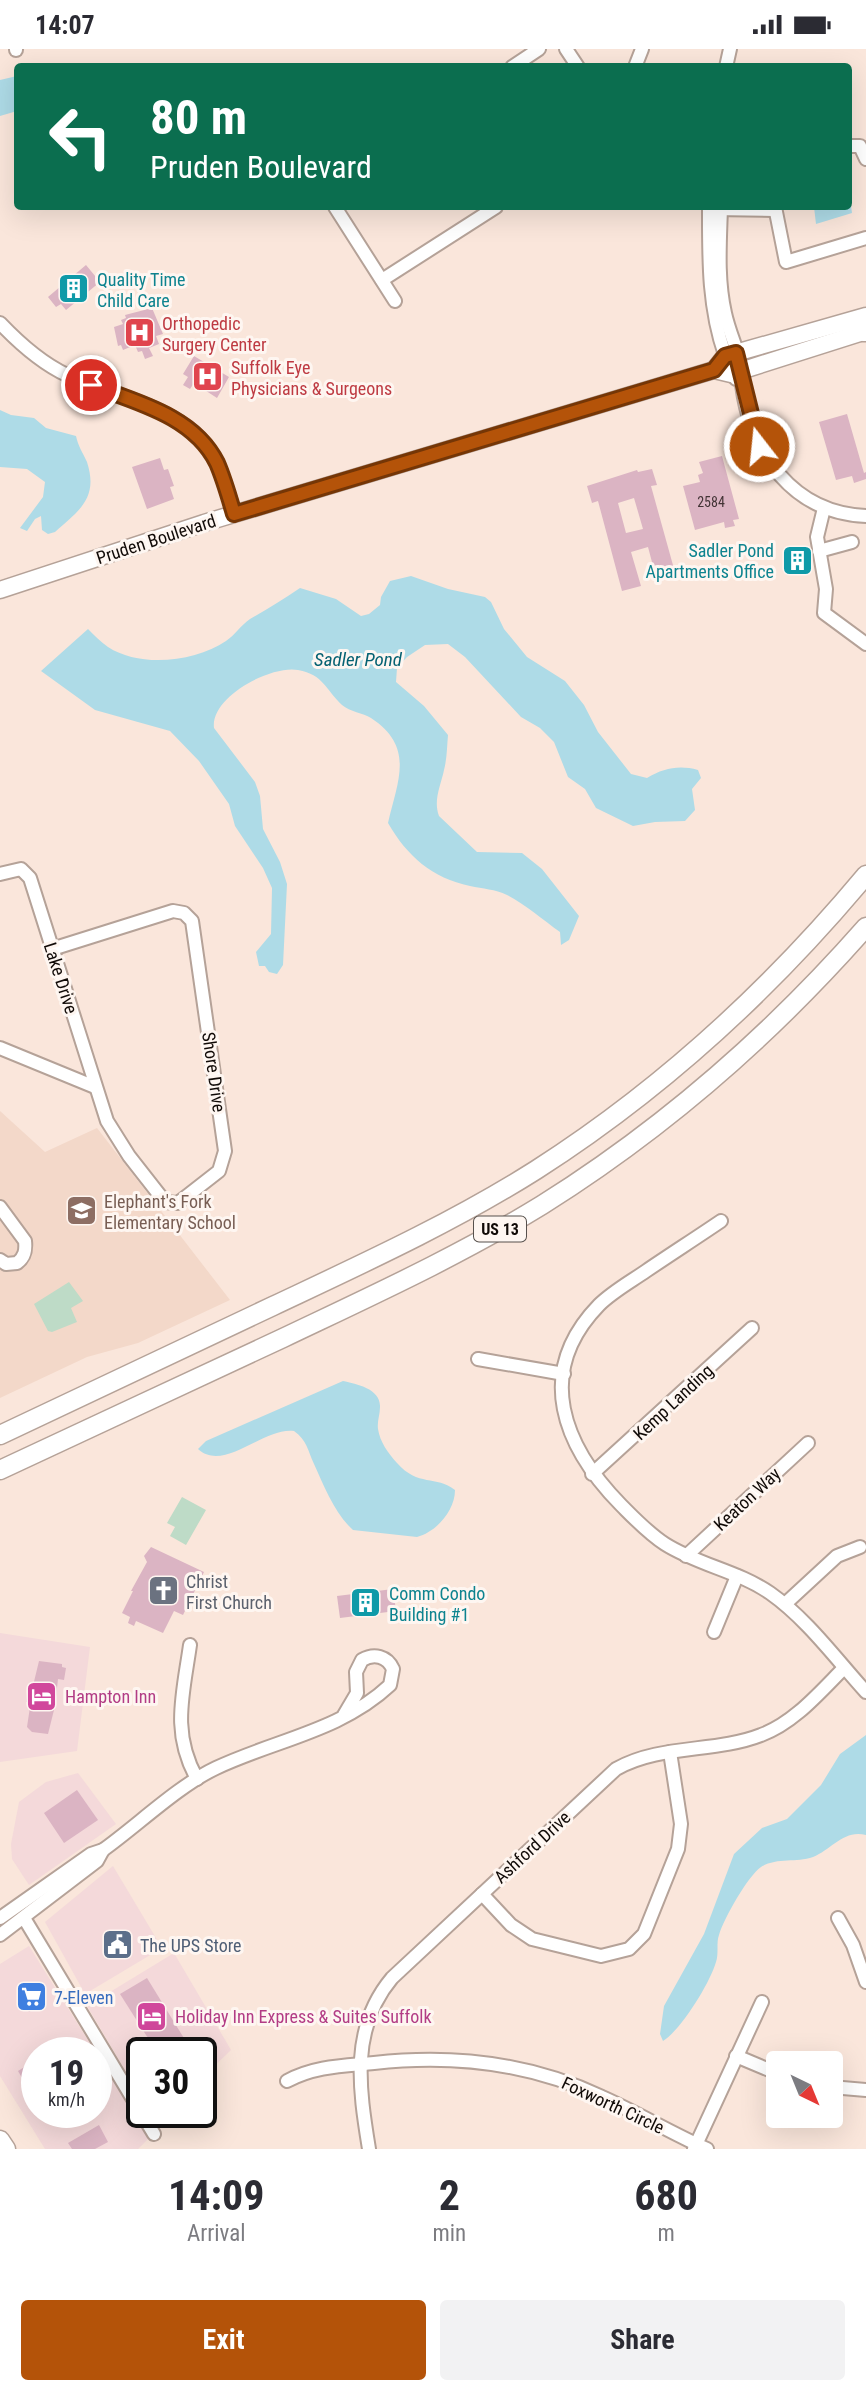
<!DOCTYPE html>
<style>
:root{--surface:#fff;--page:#f2f2f3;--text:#2b2b33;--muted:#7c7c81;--accent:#b45309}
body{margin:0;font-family:"Roboto Condensed",sans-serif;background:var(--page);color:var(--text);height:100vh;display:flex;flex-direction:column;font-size:26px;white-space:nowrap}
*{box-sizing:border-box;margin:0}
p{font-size:23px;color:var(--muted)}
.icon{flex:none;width:38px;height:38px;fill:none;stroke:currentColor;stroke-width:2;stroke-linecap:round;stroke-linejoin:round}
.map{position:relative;height:2100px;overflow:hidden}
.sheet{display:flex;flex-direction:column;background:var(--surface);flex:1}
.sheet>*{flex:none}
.hud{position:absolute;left:14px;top:14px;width:838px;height:147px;border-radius:7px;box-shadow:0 7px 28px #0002;background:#0b6e4f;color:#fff;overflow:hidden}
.needle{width:46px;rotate:137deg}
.controls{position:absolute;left:766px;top:2002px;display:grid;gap:14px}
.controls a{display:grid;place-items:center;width:77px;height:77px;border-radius:7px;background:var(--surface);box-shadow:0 7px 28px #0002;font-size:35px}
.speed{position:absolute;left:21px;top:1988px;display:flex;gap:14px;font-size:35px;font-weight:700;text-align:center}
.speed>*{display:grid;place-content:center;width:91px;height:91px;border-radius:50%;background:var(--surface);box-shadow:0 7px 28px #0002;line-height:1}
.speed small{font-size:18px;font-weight:400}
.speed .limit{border:4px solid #111;border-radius:10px;background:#fff;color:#111}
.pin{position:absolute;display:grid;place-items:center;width:60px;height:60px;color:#fff;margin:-30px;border:4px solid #fff;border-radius:50%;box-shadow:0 2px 7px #0007}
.me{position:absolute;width:77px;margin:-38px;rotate:344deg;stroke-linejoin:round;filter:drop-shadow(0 0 5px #0008)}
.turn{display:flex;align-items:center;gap:24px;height:147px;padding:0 21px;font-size:32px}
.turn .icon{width:91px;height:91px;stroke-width:2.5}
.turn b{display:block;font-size:49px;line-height:60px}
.eta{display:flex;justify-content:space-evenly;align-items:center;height:119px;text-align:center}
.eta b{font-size:42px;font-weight:700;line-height:49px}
.primary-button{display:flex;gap:14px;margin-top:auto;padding:14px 21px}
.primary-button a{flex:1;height:80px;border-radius:7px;background:var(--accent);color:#fff;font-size:28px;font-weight:700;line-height:80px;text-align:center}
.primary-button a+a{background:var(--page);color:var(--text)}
.status{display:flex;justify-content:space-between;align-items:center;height:49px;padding:0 35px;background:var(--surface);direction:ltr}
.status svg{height:19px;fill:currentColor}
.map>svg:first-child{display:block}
</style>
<div class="status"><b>14:07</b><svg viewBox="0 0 49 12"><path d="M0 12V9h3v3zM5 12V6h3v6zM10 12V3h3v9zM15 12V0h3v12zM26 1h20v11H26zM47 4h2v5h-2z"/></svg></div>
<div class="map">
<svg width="866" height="2100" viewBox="0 0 866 2100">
<rect width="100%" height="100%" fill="#fae6db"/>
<g fill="#f4d9da">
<polygon points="0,1584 90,1598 77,1702 0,1713"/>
<polygon points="78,1724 116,1775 29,1836 12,1810 11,1795 19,1753 46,1733"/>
<polygon points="113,1817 162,1899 85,1945 45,1873"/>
<polygon points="29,1897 96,2004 37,2004 37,2063 96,2063 96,2005 149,2089 138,2100 45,2100 0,2027 0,1915"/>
<polygon points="174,1904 231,2001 201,2030 201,2004 142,2004 142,2050 87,1957"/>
</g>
<polygon fill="#f3d8c9" points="0,1062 45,1103 97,1079 230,1251 138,1294 87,1308 0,1349"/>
<g fill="#bedbc7">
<polygon points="69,1233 83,1252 71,1259 77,1273 52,1283 48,1282 34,1255"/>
<polygon points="182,1448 206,1461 186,1496 170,1487 175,1478 167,1474"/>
</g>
<g fill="#aedbe7">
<polygon points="17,27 17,62 0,67 0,31"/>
<polygon points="849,141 852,164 816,175 814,158 849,158"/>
<path d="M0,361L11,366L34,369L46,379L76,387C78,397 83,404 87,413C99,450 78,462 55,483L48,485L42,481L41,467L35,470L27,482L20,479L43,448L45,433L27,420L0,418Z"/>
<path d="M411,527L448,540L485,548L491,553L504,580L527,608L565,632L584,656L598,683L631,725L647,729C664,719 679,716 698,721L701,729L692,740L695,761L685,772L655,773L633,777L596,759L585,740L568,728L554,693L540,679L521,668L465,608L448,595L425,596L407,608L397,619L396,633L424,657L448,686C447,697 447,710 444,721C441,736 433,751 439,767L477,803L522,804L542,820L579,867L569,891L561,896L560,883C543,871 525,855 507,846C495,840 483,840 470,837C432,829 407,807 388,774C398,731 415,698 371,669C363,664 350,663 342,656C325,640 324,626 298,621C271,616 210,648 214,679L255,733L260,747L263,780L280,813L287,835L283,916L277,925L269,923L265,917H259L256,903L271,885L272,839L263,819L235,777L229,755L199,712L170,682L95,661L41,622L88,580C94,586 101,593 108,598C140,619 195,613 226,592C235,586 241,576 250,570C267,560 283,551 300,539L336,550L361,567L369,565L380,556L381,548L390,532Z"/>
<path d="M343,1332C357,1335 381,1340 380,1358C380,1366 377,1372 378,1380C380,1393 388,1404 397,1414C418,1438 436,1426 455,1441C455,1462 436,1483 417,1488L353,1481C335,1465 324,1437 314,1415C308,1402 307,1391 294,1382C263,1378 224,1424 198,1400L206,1392Z"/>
<path d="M866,1686V1786C844,1780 832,1800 813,1808C796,1814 777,1808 761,1818C748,1827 724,1869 719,1886C716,1894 719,1904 716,1913C710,1934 681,1981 663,1992L660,1985L664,1957L704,1885L734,1805L762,1779L787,1770L821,1736L840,1705Z"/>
</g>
<g fill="#dbb4c3" fill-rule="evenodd">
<polygon points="86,216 100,233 66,261 61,255 56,258 48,248"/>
<polygon points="152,259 163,285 156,287 159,295 149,299 153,307 145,310 142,302 138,303 135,296 123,301 121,296 118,297 114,278 123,275 121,271 126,269 125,266"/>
<polygon points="194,307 229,328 217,349 194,334 190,340 183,336 188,328 183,325"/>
<polygon points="847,365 864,424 866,423 866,430 854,434 852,427 836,431 819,373"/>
<polygon points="722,407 739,470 733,471 735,477 725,479 724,473 695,481 683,437 700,433 698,426 703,424 699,413"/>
<polygon points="160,409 164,421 168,420 174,437 170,438 174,450 147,460 132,418"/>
<path d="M652,420L657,436L651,437L676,527L657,532L648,498L631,503L641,537L622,542L598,452L592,454L587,437L637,421L638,423ZM634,449L643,480L626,484L618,454Z"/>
<polygon points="801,498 807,520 793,524 787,502"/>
<polygon points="151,1498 204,1523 183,1566 174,1562 163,1584 136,1572 134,1577 128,1574 130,1568 122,1564 133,1542 131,1542 147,1513 144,1507"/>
<polygon points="393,1540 396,1562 340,1569 337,1547"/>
<polygon points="39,1612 62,1615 62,1618 66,1619 64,1631 58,1630 55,1657 48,1685 32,1683 27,1678 30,1658 30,1653 26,1653 27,1644 31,1645"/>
<polygon points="77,1741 98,1771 64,1794 44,1764"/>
<polygon points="147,1929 190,1999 181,2004 160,2004 146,1986 120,1945"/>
<polygon points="33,1933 46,1953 29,1963 17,1943"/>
<polygon points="34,2012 37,2012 37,2027 25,2034 18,2022"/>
<polygon points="99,2076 108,2093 95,2100 72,2100 68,2094"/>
</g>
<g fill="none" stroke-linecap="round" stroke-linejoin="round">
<defs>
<g id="minor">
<polyline points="16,0 16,1"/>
<polyline points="566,0 578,18"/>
<polyline points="512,18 539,0"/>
<polyline points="635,18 642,0"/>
<polyline points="726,18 730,0"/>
<polyline points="849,97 860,97 866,110"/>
<polyline points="335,158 395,252"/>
<path d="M709,158C709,209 708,257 725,306C728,315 729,324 736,330"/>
<path d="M721,158C720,193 717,229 725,264C729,283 738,301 742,320C743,326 742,331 742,336C751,405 793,464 866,467"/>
<polyline points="775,158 786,213 866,189"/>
<polyline points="713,160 774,161"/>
<polyline points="382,231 496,158"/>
<path d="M0,274C20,295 41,314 67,326C108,345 172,357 202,391C220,412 226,439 235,465"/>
<polyline points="824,459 817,488 826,540 824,564 866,595"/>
<polyline points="819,502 852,493"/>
<polyline points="0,825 21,820 30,829 107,1072 129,1107 165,1153 178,1154 219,1122 225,1102 192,872 184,864 173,862 52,900"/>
<polyline points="0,999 95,1038"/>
<path d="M0,1158L25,1192C26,1201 25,1208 17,1214L6,1215L0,1211"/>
<path d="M721,1172C696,1189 671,1205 646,1222C630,1233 612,1243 599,1256C533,1324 564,1398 621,1456C635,1470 648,1484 665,1495C698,1516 738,1522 770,1544C807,1570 836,1610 866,1643"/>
<polyline points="478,1310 564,1325"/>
<polyline points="592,1425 752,1279"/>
<polyline points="686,1507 808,1394"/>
<polyline points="785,1555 837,1507 860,1498"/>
<polyline points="714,1583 737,1527"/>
<path d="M190,1596C183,1646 171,1683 197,1730"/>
<polyline points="482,1845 511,1876 532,1890 601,1907 629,1900 644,1885 678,1800 681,1775 670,1703"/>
<path d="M0,1869L91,1805L103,1801C138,1776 178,1737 216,1719C275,1691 341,1682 390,1636L393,1620C387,1607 374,1604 362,1611L356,1623L357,1644L344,1666"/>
<polyline points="24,1869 154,2085"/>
<polyline points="838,1869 853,1896 866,1933"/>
<polyline points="0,1886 97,1812 103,1801"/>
<polyline points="736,2007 779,2025"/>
<path d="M287,2032C315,2017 343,2017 374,2014C453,2005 530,2014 602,2048C638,2064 671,2084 707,2100"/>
<polyline points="831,2038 866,2041"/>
<path d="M369,2100C359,2039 350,1979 392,1929L616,1720C660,1695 715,1704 761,1686C794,1674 820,1643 844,1619"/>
<polyline points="694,2100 762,1953"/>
</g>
<g id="major">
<polyline points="714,321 725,307 866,267"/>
<polyline points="0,541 204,474 714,321 731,325 866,282"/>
</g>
<g id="highway">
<polyline points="863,283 866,283"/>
<path d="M0,1386C91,1343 182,1300 273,1257C362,1215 452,1174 536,1121C661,1041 771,940 866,826"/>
<path d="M0,1421C94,1377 189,1333 283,1289C371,1247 459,1207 542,1156C663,1080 772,985 866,878"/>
<polyline points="0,2091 6,2100"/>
</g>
</defs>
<use href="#minor" stroke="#b5a298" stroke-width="16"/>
<use href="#major" stroke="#b5a298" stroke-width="19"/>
<use href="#highway" stroke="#b5a298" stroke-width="21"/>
<use href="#minor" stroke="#fff" stroke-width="12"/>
<use href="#major" stroke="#fff" stroke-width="16"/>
<use href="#highway" stroke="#fff" stroke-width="18"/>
</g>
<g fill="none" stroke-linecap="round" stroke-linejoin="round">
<defs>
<path id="route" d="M91,336C136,353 194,367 217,414C224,430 229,448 234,465L714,321L725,307L736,304L759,397"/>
</defs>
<use href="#route" stroke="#753606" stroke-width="18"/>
<use href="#route" stroke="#b45309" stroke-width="12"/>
</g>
<defs>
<symbol id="building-square" viewBox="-11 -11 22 22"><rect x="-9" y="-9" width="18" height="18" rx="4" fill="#0f9aa8" stroke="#fef6f1"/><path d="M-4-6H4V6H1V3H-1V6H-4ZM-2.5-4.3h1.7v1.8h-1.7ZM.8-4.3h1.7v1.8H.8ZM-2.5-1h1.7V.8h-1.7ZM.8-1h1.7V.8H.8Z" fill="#fff"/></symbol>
<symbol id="hospital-square" viewBox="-11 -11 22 22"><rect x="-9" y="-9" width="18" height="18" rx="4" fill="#e0444e" stroke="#fef6f1"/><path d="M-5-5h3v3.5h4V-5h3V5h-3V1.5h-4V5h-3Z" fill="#fff"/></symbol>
<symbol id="school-square" viewBox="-11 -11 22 22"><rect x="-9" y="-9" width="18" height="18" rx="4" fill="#8d6e63" stroke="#fef6f1"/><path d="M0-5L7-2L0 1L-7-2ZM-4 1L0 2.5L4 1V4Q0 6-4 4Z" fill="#fff"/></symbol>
<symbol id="church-square" viewBox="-11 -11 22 22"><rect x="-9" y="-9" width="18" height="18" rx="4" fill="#6b7280" stroke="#fef6f1"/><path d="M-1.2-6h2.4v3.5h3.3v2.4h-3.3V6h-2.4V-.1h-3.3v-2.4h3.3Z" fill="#fff"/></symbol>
<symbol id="hotel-square" viewBox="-11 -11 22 22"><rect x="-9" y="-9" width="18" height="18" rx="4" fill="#d1479c" stroke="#fef6f1"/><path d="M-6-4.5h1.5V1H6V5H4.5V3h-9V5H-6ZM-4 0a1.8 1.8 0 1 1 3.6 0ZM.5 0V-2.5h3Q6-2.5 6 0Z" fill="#fff"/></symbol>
<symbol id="civic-square" viewBox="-11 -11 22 22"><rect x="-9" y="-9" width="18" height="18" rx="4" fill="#5c6f8a" stroke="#fef6f1"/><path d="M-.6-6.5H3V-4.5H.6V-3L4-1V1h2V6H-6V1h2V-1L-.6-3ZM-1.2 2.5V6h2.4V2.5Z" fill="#fff"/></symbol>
<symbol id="supermarket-square" viewBox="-11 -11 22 22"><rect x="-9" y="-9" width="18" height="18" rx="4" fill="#3f7fe0" stroke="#fef6f1"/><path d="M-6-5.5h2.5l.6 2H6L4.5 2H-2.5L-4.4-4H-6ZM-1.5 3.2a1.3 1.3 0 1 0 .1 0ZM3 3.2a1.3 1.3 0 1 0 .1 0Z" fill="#fff"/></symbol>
</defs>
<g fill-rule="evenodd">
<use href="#building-square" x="56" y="222" width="35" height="35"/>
<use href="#hospital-square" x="122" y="266" width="35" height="35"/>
<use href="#hospital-square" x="190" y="310" width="35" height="35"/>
<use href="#building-square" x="780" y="494" width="35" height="35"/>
<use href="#school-square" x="64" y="1144" width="35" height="35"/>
<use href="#church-square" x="146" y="1524" width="35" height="35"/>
<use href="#building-square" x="348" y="1536" width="35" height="35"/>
<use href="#hotel-square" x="24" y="1630" width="35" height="35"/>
<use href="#civic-square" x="100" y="1878" width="35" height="35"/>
<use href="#supermarket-square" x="14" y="1930" width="35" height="35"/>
<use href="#hotel-square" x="134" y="1950" width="35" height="35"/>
</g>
<g text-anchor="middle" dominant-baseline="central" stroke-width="6" stroke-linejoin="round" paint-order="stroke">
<g font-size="14" fill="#433436">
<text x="711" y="453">2584</text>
</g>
<rect fill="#fef6f1" stroke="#57514d" stroke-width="2" x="474" y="1167.5" width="52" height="25" rx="5"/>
<g font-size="16" font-weight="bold" fill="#100a07">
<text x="500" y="1180">US 13</text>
</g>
<g font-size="18" fill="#0d838f" stroke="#fef6f1" text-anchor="start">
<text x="97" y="230">Quality Time<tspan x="97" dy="21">Child Care</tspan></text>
<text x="774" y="501" text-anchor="end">Sadler Pond<tspan x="774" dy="21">Apartments Office</tspan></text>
<text x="389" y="1544">Comm Condo<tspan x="389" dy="21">Building #1</tspan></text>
</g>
<g font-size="18" fill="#be3a42" stroke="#fef6f1" text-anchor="start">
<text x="162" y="274">Orthopedic<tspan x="162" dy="21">Surgery Center</tspan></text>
<text x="231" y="318">Suffolk Eye<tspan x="231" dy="21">Physicians &amp; Surgeons</tspan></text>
</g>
<g font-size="18" fill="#100a07" stroke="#fef6f1">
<text transform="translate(156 490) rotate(-18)">Pruden Boulevard</text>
<text transform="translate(61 929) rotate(72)">Lake Drive</text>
<text transform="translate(214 1023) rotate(82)">Shore Drive</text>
<text transform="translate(673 1353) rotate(-43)">Kemp Landing</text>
<text transform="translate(747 1450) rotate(-43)">Keaton Way</text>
<text transform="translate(532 1798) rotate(-43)">Ashford Drive</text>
<text transform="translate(613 2056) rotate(25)">Foxworth Circle</text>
</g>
<g font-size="18" fill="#785e54" stroke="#fef6f1" text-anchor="start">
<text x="104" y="1152">Elephant's Fork<tspan x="104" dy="21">Elementary School</tspan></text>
</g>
<g font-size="18" fill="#5b616d" stroke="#fef6f1" text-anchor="start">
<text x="186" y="1532">Christ<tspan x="186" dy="21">First Church</tspan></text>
</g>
<g font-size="18" fill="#b23c85" stroke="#fef6f1" text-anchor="start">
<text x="65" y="1647">Hampton Inn</text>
<text x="175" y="1967">Holiday Inn Express &amp; Suites Suffolk</text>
</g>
<g font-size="18" fill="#4e5e75" stroke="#fef6f1" text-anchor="start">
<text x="140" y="1896">The UPS Store</text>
</g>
<g font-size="18" fill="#366cbe" stroke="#fef6f1" text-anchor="start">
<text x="54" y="1948">7-Eleven</text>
</g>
<g font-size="19" font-style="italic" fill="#056172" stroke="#fef6f1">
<text x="358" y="610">Sadler Pond</text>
</g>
</g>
</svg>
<div class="controls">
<a><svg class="needle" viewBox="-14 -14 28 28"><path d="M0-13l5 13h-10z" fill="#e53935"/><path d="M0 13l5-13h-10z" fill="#7c7c81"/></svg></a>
</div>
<div class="speed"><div>19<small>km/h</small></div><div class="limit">30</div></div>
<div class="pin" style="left:91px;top:336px;background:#d93025"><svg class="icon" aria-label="arrive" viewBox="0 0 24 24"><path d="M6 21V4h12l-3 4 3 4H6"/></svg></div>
<svg class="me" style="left:759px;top:397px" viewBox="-20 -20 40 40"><circle r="17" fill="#b45309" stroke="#fff" stroke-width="3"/><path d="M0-11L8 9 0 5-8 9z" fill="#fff"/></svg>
<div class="hud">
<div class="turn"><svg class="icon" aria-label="left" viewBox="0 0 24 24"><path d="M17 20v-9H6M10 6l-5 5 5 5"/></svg><div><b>80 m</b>Pruden Boulevard</div></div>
</div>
</div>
<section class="sheet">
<div class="eta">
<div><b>14:09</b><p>Arrival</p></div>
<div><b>2</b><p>min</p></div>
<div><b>680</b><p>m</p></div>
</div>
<div class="primary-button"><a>Exit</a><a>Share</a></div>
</section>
